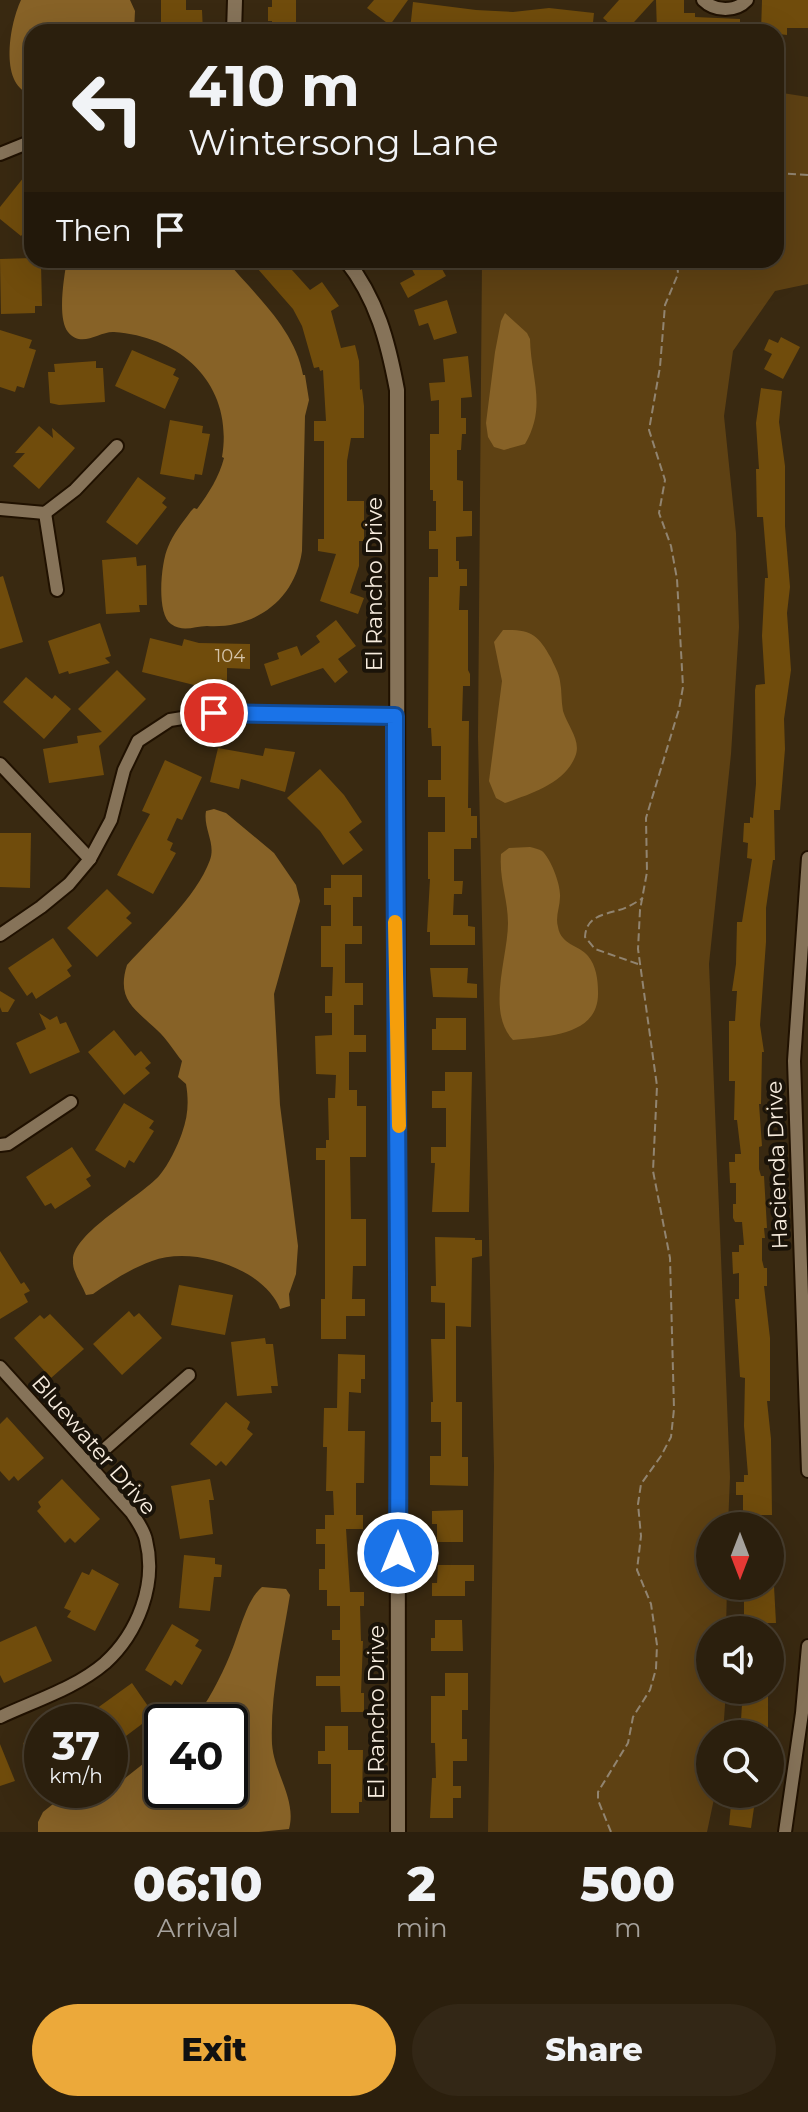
<!DOCTYPE html>
<style>
:root{--surface:#2b1f0d;--page:#332716;--text:#f1f3f6;--muted:#a6a29d;--line:#473d2e;--accent:#eca93a}
body{margin:0;font-family:Montserrat,sans-serif;background:var(--page);color:var(--text);height:100vh;display:flex;flex-direction:column;font-size:30px;white-space:nowrap}
*{box-sizing:border-box;margin:0}
p{font-size:26px;color:var(--muted)}
.icon{flex:none;width:44px;height:44px;fill:none;stroke:currentColor;stroke-width:2;stroke-linecap:round;stroke-linejoin:round}
.map{position:relative;height:1832px;overflow:hidden}
.details{display:flex;flex-direction:column;background:var(--surface);flex:1}
.details>*{flex:none}
.hud{position:absolute;left:24px;top:24px;width:760px;height:244px;border-radius:24px;box-shadow:0 8px 32px #0002,0 0 0 2px var(--line);background:#2b1f0d;color:var(--text);overflow:hidden}
.needle{width:52px;rotate:180deg}
.controls{position:absolute;left:696px;top:1512px;display:grid;gap:16px}
.controls a{display:grid;place-items:center;width:88px;height:88px;border-radius:50%;background:var(--surface);box-shadow:0 8px 32px #0002,0 0 0 2px var(--line);font-size:40px}
.speed{position:absolute;left:24px;top:1704px;display:flex;gap:16px;font-size:40px;font-weight:700;text-align:center}
.speed>*{display:grid;place-content:center;width:104px;height:104px;border-radius:50%;background:var(--surface);box-shadow:0 8px 32px #0002,0 0 0 2px var(--line);line-height:1}
.speed small{font-size:20px;font-weight:400}
.speed .limit{border:4px solid #111;border-radius:12px;background:#fff;color:#111}
.pin{position:absolute;display:grid;place-items:center;width:68px;height:68px;color:#fff;margin:-34px;border:4px solid #fff;border-radius:50%;box-shadow:0 2px 8px #0007}
.me{position:absolute;width:88px;margin:-44px;rotate:0deg;stroke-linejoin:round;filter:drop-shadow(0 0 6px #0008)}
.turn{display:flex;align-items:center;gap:28px;height:168px;padding:0 32px;font-size:36px}
.turn .icon{width:104px;height:104px;stroke-width:2.5}
.turn b{display:block;font-size:56px;line-height:68px}
.then{display:flex;align-items:center;height:76px;padding:0 32px;background:#0003;gap:16px;font-size:30px}
.eta{display:flex;justify-content:space-evenly;align-items:center;height:136px;text-align:center}
.eta b{font-size:48px;font-weight:800;line-height:56px}
.button{display:flex;gap:16px;margin-top:auto;padding:16px 32px}
.button a{flex:1;height:92px;border-radius:48px;background:var(--accent);color:#111;font-size:32px;font-weight:800;line-height:92px;text-align:center}
.button a+a{background:var(--page);color:var(--text)}
.map>svg:first-child{display:block}
</style>
<div class="map">
<svg width="808" height="1832" viewBox="0 0 808 1832">
<rect width="100%" height="100%" fill="#392911"/>
<polygon fill="#5e4113" points="776,92 808,97 808,284 775,291 733,351 724,416 736,533 739,627 731,754 709,964 730,1477 728,1526 710,1526 710,1586 727,1586 726,1630 710,1630 710,1690 726,1690 723,1734 710,1734 710,1794 715,1794 707,1832 488,1832 494,1466 478,737 482,260 776,260"/>
<g fill="#876227">
<path d="M21,0H130L135,11L134,32H32V94C0,88 8,28 21,0Z"/>
<path d="M67,260H226C255,295 295,329 303,375H305L309,400L305,416L302,551C295,601 254,629 207,626C194,626 184,633 171,624C156,614 161,562 168,547C173,534 183,522 191,511L194,508L197,509C209,493 219,477 224,458L222,457C234,386 183,337 114,332C99,331 82,349 68,332C57,318 64,277 67,260Z"/>
<path d="M505,313L527,333L530,339C531,379 547,406 525,444L504,450L494,447L488,437L486,423L495,352L501,321Z"/>
<path d="M503,630C530,629 538,634 551,658C554,665 559,673 560,681C562,691 561,701 563,711C568,727 582,741 575,757C564,784 530,794 505,803L496,798L489,781L502,681L494,642Z"/>
<path d="M214,809L226,813L274,853L296,885L300,901L274,994L280,1105L298,1246L296,1274L289,1294L290,1306L280,1309C264,1268 192,1245 152,1261C132,1268 110,1282 93,1294L86,1295C82,1284 72,1272 73,1260C73,1233 140,1197 159,1176C169,1164 177,1147 182,1133C188,1116 189,1102 186,1084L178,1077L182,1061C174,1051 167,1039 157,1030C135,1009 116,1000 127,965C154,935 196,898 210,860C216,843 203,829 206,811Z"/>
<path d="M530,847C534,848 539,849 542,851C551,859 561,885 560,897C560,907 555,917 558,927C561,945 579,945 588,956C596,965 598,980 598,991C600,1037 545,1036 513,1040C486,1012 508,957 508,923C508,899 499,880 501,854L509,848Z"/>
<path d="M262,1587L286,1589L290,1595C282,1644 270,1695 272,1744C274,1773 297,1800 289,1829L259,1832H38V1822L43,1812L53,1804L110,1790L162,1749V1790H230V1722H193C208,1701 220,1679 230,1655C239,1635 246,1600 262,1587Z"/>
</g>
<g fill="#704c0c">
<polygon points="161,0 186,0 186,10 202,10 203,32 161,32"/>
<polygon points="272,0 296,0 296,31 272,31 272,21 268,21 268,7 272,7"/>
<polygon points="374,0 408,0 390,25 367,8"/>
<polygon points="619,0 654,0 625,32 619,32 603,18"/>
<polygon points="656,0 684,0 684,13 695,13 695,17 740,19 740,32 657,32"/>
<polygon points="762,0 808,0 808,28 787,28 787,35 761,32"/>
<polygon points="413,2 476,10 513,12 549,8 594,13 592,32 413,32 410,30"/>
<polygon points="32,167 32,236 26,230 21,236 0,219 0,207"/>
<polygon points="32,258 34,264 41,264 42,306 35,306 35,313 1,314 0,259"/>
<polygon points="267,260 283,260 310,290 322,282 339,306 331,311 341,348 355,345 359,361 360,390 362,389 364,406 364,438 351,438 347,461 347,501 364,501 364,541 359,541 359,566 350,593 364,598 358,614 320,601 336,554 318,551 318,539 324,539 324,441 314,441 314,421 326,421 323,370 320,371 319,367 314,368 302,326 293,309 257,268"/>
<polygon points="407,260 437,260 446,276 408,298 400,283 415,275"/>
<polygon points="447,300 457,333 434,340 428,323 419,326 414,310"/>
<polygon points="0,330 32,340 29,348 36,350 24,388 17,386 15,392 0,387"/>
<polygon points="781,337 800,347 783,379 764,369 772,354 764,350 769,339 778,343"/>
<polygon points="132,350 176,369 173,375 179,378 165,409 115,386"/>
<polygon points="468,356 472,397 461,398 461,418 466,418 466,434 462,434 461,450 457,450 457,480 463,481 463,511 472,511 472,536 456,537 456,561 459,561 459,569 467,569 467,586 460,586 459,610 468,610 468,670 470,674 470,686 463,686 462,721 469,721 468,808 471,808 471,816 477,816 477,838 471,838 471,849 454,849 454,881 463,881 462,894 454,894 453,915 468,915 468,926 475,927 475,945 430,945 430,932 427,932 430,879 428,879 428,832 445,832 445,797 428,797 428,780 441,780 441,746 432,746 431,728 428,728 429,577 438,577 438,549 429,549 429,531 436,531 436,501 433,501 433,490 430,490 430,434 439,434 439,400 431,401 429,383 445,382 443,359"/>
<polygon points="96,361 96,368 103,368 105,402 59,405 50,403 48,372 55,372 54,364"/>
<polygon points="761,388 782,391 779,422 785,466 785,526 790,587 787,613 791,670 784,719 785,749 780,810 774,810 775,860 773,860 766,908 766,942 760,1025 764,1052 762,1052 761,1104 759,1104 762,1146 759,1147 759,1169 761,1176 764,1176 767,1228 764,1228 765,1238 762,1238 762,1260 764,1268 767,1268 767,1286 764,1286 770,1338 770,1401 767,1401 771,1439 772,1515 743,1515 743,1495 736,1495 736,1482 744,1482 744,1475 748,1475 744,1426 745,1378 740,1377 735,1299 739,1299 739,1273 733,1274 732,1252 739,1252 739,1245 744,1245 742,1222 735,1222 733,1218 733,1204 736,1204 736,1183 730,1183 729,1162 735,1162 735,1154 741,1154 737,1120 734,1120 735,1081 729,1081 729,1021 735,1021 737,991 732,991 736,964 737,922 742,922 752,859 747,858 748,843 743,842 744,823 750,823 750,817 753,818 756,784 755,690 756,685 765,684 762,636 765,578 768,578 763,517 757,517 756,469 759,469 756,423"/>
<polygon points="170,420 203,426 202,433 210,434 202,475 195,474 194,480 160,474"/>
<polygon points="39,426 53,438 52,428 75,448 39,489 13,466 25,453 15,453"/>
<polygon points="138,477 166,498 162,503 167,507 137,545 106,522"/>
<polygon points="136,557 137,566 146,565 147,605 139,605 140,612 106,614 102,560"/>
<polygon points="3,576 23,642 0,649 0,577"/>
<polygon points="336,620 356,646 338,659 348,672 335,683 323,668 271,686 264,664 279,659 277,653 297,646 301,656 320,642 316,636"/>
<polygon points="100,623 111,656 105,658 110,663 69,674 68,671 59,674 48,641"/>
<polygon points="150,638 182,646 184,639 199,643 250,644 250,669 227,668 227,685 194,685 142,672"/>
<polygon points="117,670 146,699 99,746 104,775 49,783 43,749 78,743 77,736 102,732 78,709"/>
<polygon points="26,677 52,699 55,695 71,709 44,739 3,702"/>
<polygon points="218,748 263,756 265,748 295,752 285,792 241,779 239,789 210,782"/>
<polygon points="165,760 202,777 182,820 177,818 167,840 173,843 170,850 176,853 153,894 117,875 150,814 142,811"/>
<polygon points="320,769 344,795 362,822 349,832 363,850 343,865 320,831 287,798"/>
<polygon points="0,833 31,833 30,888 0,887"/>
<polygon points="331,875 362,875 362,897 353,897 353,926 362,926 362,944 345,944 345,983 363,983 363,1005 354,1005 354,1035 366,1035 366,1052 349,1052 349,1090 357,1090 357,1106 366,1106 366,1157 350,1157 351,1219 366,1219 366,1266 353,1266 352,1299 365,1299 365,1316 346,1316 346,1339 321,1339 321,1299 325,1299 325,1160 316,1160 316,1148 326,1148 326,1140 329,1140 328,1098 335,1098 336,1075 316,1074 315,1036 332,1035 332,1013 325,1013 325,996 332,996 333,967 321,967 321,926 331,926 331,905 324,905 324,888 331,888"/>
<polygon points="107,889 131,913 126,918 132,923 97,957 67,928"/>
<polygon points="53,938 72,966 67,970 71,976 36,999 32,992 27,996 8,968"/>
<polygon points="430,968 468,968 467,983 477,984 477,998 433,997"/>
<polygon points="0,991 15,1000 8,1012 2,1012 0,1007"/>
<polygon points="39,1013 50,1020 57,1016 60,1024 66,1022 80,1052 30,1074 16,1043 46,1029"/>
<polygon points="436,1018 466,1018 466,1050 432,1050 432,1029 436,1029"/>
<polygon points="114,1030 135,1056 141,1051 151,1063 145,1068 150,1073 124,1095 88,1052"/>
<polygon points="445,1072 472,1072 469,1212 432,1212 435,1163 431,1163 431,1147 446,1147 446,1108 432,1108 432,1091 445,1091"/>
<polygon points="124,1103 154,1121 149,1128 154,1131 134,1163 129,1160 125,1168 95,1150"/>
<polygon points="72,1147 91,1176 86,1179 91,1186 55,1209 51,1203 45,1206 26,1177"/>
<polygon points="435,1237 475,1238 475,1240 482,1240 482,1256 472,1258 471,1327 456,1326 456,1402 462,1402 462,1457 468,1457 468,1486 430,1485 430,1456 441,1456 441,1422 431,1422 431,1402 433,1402 431,1339 445,1339 445,1303 431,1302 431,1286 436,1286"/>
<polygon points="0,1251 21,1284 24,1282 30,1291 24,1294 28,1302 0,1319"/>
<polygon points="179,1285 233,1295 225,1335 171,1325"/>
<polygon points="129,1311 134,1317 139,1313 162,1338 122,1375 93,1344"/>
<polygon points="50,1314 84,1349 51,1378 14,1338 40,1315 44,1319"/>
<polygon points="265,1338 266,1344 273,1344 278,1386 271,1386 272,1393 237,1396 231,1342"/>
<polygon points="338,1354 365,1355 365,1379 361,1379 361,1393 349,1392 348,1431 365,1431 364,1483 356,1483 356,1515 363,1515 363,1529 346,1529 350,1592 364,1592 364,1606 360,1606 361,1641 363,1641 361,1693 364,1693 364,1712 341,1712 340,1686 316,1686 316,1676 340,1676 340,1640 332,1640 332,1630 340,1630 340,1606 327,1606 327,1590 319,1590 319,1569 325,1569 325,1544 316,1544 316,1529 325,1529 325,1515 334,1515 333,1491 326,1491 327,1447 323,1447 324,1408 337,1408"/>
<polygon points="226,1402 250,1422 247,1429 253,1434 226,1466 221,1461 216,1466 190,1444"/>
<polygon points="7,1417 44,1458 18,1481 14,1476 9,1481 0,1471 0,1424"/>
<polygon points="62,1479 100,1519 75,1543 70,1538 65,1543 37,1511 41,1507 38,1502"/>
<polygon points="210,1479 214,1500 209,1500 213,1534 180,1539 171,1486"/>
<polygon points="463,1510 463,1542 437,1542 437,1524 432,1524 432,1511"/>
<polygon points="184,1555 215,1558 215,1564 222,1565 221,1577 214,1577 210,1611 179,1608"/>
<polygon points="438,1565 474,1565 474,1581 465,1581 465,1596 432,1596 432,1583 437,1583"/>
<polygon points="92,1569 119,1584 95,1631 67,1617 71,1611 64,1608 82,1572 89,1575"/>
<polygon points="744,1586 774,1586 776,1623 744,1623"/>
<polygon points="435,1620 462,1620 463,1651 431,1651 431,1638 435,1638"/>
<polygon points="172,1624 199,1640 195,1646 202,1650 182,1685 175,1680 171,1686 145,1670"/>
<polygon points="36,1626 52,1661 4,1683 0,1675 0,1642"/>
<polygon points="445,1673 468,1673 468,1710 462,1710 462,1739 467,1739 467,1761 453,1761 453,1786 461,1786 461,1798 453,1798 453,1818 430,1818 432,1778 436,1778 435,1743 431,1743 431,1696 445,1696"/>
<polygon points="132,1683 150,1709 145,1712 150,1718 118,1742 110,1731 110,1722 95,1722 89,1714"/>
<polygon points="743,1690 768,1690 768,1734 740,1734"/>
<polygon points="325,1726 348,1726 348,1750 363,1750 362,1802 359,1802 359,1813 331,1813 331,1764 318,1764 318,1751 325,1751"/>
<polygon points="42,1735 42,1787 23,1743"/>
<polygon points="0,1744 15,1781 0,1786"/>
<polygon points="732,1794 756,1794 751,1828 729,1825"/>
</g>
<g fill="none" stroke-linecap="round" stroke-linejoin="round">
<defs>
<g id="minor">
<path d="M703,0C715,12 736,12 747,0"/>
<polyline points="0,154 32,141"/>
<polyline points="0,509 45,513 75,490 117,446"/>
<polyline points="45,513 57,590"/>
<polyline points="0,764 90,859"/>
<polyline points="808,858 794,1061 808,1471"/>
<polyline points="0,935 41,907 69,884 90,859 111,820 124,770 138,741 170,720 214,713 395,716"/>
<polyline points="0,1145 8,1144 71,1102"/>
<path d="M0,1367L132,1513C137,1521 144,1530 146,1540C157,1584 138,1633 105,1663C76,1688 34,1701 0,1717"/>
<polyline points="89,1463 189,1375"/>
<polyline points="785,1832 802,1713 808,1646"/>
</g>
<g id="tertiary">
<polyline points="234,32 235,0"/>
<path d="M346,260C377,299 388,342 397,390L398,1832"/>
</g>
</defs>
<use href="#minor" stroke="#201100" stroke-width="16"/>
<use href="#tertiary" stroke="#201100" stroke-width="18"/>
<g stroke="#918470" stroke-width="2" stroke-dasharray="8 4" stroke-linecap="butt">
<polyline points="776,173 808,175"/>
<path d="M638,964L595,949L585,937C586,917 602,915 619,910C627,908 635,903 643,898"/>
<polyline points="611,1832 598,1800 598,1792 628,1743 633,1717 650,1690 656,1669 657,1645 651,1604 637,1570 641,1536 638,1504 641,1484 661,1456 671,1437 674,1409 670,1258 653,1171 657,1086 638,949 640,910 647,872 646,818 679,709 683,687 677,579 671,546 659,513 665,480 649,430 660,367 665,305 678,274 677,260"/>
</g>
<use href="#minor" stroke="#867359" stroke-width="12"/>
<use href="#tertiary" stroke="#867359" stroke-width="14"/>
</g>
<g fill="none" stroke-linecap="round" stroke-linejoin="round">
<defs>
<path id="route" d="M214,713L395,716C395,995 400,1274 398,1553"/>
</defs>
<use href="#route" stroke="#114b97" stroke-width="20"/>
<use href="#route" stroke="#1a73e8" stroke-width="14"/>
<polyline stroke="#f59e0b" stroke-width="14" points="395,922 399,1126"/>
</g>
<g text-anchor="middle" dominant-baseline="central" stroke-width="8" stroke-linejoin="round" paint-order="stroke">
<g font-size="18" fill="#d5c4aa">
<text x="230" y="656">104</text>
</g>
<g font-size="22" fill="#f7ecde" stroke="#1a1309">
<text transform="translate(374 584) rotate(-90)">El Rancho Drive</text>
<text transform="translate(777 1165) rotate(-92)">Hacienda Drive</text>
<text transform="translate(94 1445) rotate(49)">Bluewater Drive</text>
<text transform="translate(376 1712) rotate(-90)">El Rancho Drive</text>
</g>
</g>
</svg>
<div class="controls">
<a><svg class="needle" viewBox="-14 -14 28 28"><path d="M0-13l5 13h-10z" fill="#e53935"/><path d="M0 13l5-13h-10z" fill="#a6a29d"/></svg></a>
<a><svg class="icon" aria-label="sound" viewBox="0 0 24 24"><path d="M4 9h4l5-4v14l-5-4H4zM17 9q2 3 0 6"/></svg></a>
<a><svg class="icon" aria-label="search" viewBox="0 0 24 24"><circle cx="10" cy="10" r="6"/><path d="M15 15l6 6"/></svg></a>
</div>
<div class="speed"><div>37<small>km/h</small></div><div class="limit">40</div></div>
<div class="pin" style="left:214px;top:713px;background:#d93025"><svg class="icon" aria-label="arrive" viewBox="0 0 24 24"><path d="M6 21V4h12l-3 4 3 4H6"/></svg></div>
<svg class="me" style="left:398px;top:1553px" viewBox="-20 -20 40 40"><circle r="17" fill="#1a73e8" stroke="#fff" stroke-width="3"/><path d="M0-11L8 9 0 5-8 9z" fill="#fff"/></svg>
<div class="hud">
<div class="turn"><svg class="icon" aria-label="left" viewBox="0 0 24 24"><path d="M17 20v-9H6M10 6l-5 5 5 5"/></svg><div><b>410 m</b>Wintersong Lane</div></div>
<div class="then">Then<svg class="icon" aria-label="arrive" viewBox="0 0 24 24"><path d="M6 21V4h12l-3 4 3 4H6"/></svg></div>
</div>
</div>
<section class="details">
<div class="eta">
<div><b>06:10</b><p>Arrival</p></div>
<div><b>2</b><p>min</p></div>
<div><b>500</b><p>m</p></div>
</div>
<div class="button"><a>Exit</a><a>Share</a></div>
</section>
